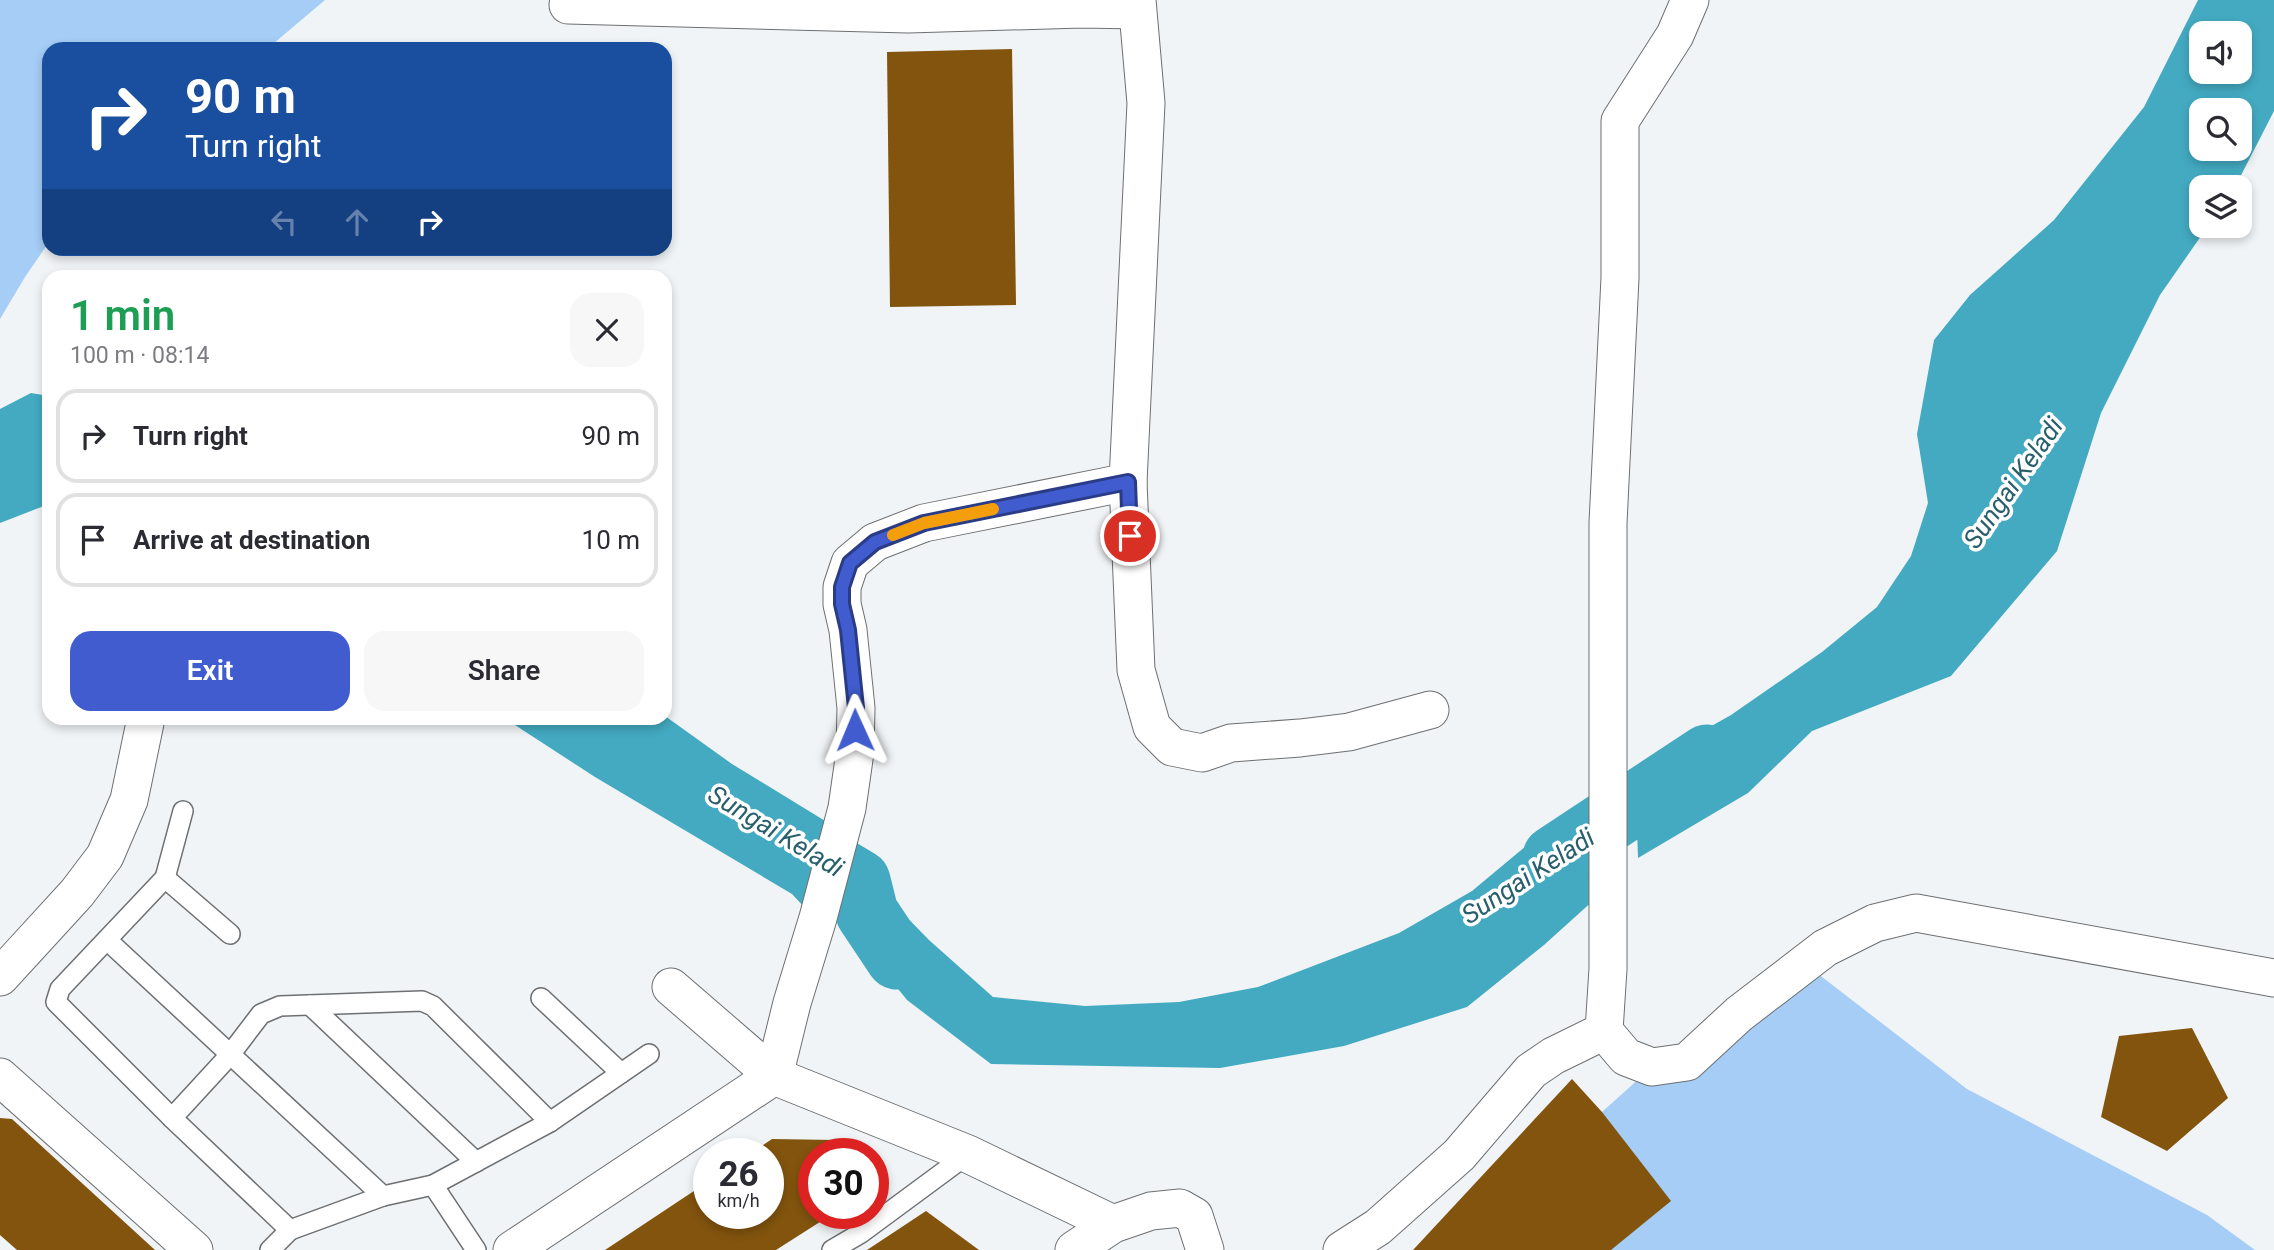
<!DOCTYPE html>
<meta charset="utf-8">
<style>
:root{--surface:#fff;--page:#f7f7f7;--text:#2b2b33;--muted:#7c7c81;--line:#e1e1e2;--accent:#405cce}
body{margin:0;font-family:Roboto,sans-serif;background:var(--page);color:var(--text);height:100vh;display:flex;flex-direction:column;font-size:26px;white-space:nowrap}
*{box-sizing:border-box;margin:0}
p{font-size:23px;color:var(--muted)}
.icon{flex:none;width:38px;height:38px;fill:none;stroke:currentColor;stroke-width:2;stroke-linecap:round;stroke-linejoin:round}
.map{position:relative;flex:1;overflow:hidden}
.sheet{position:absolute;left:42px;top:270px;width:630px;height:455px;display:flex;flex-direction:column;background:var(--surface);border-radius:21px;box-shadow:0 4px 10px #0003}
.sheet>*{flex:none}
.top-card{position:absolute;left:42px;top:42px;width:630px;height:214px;border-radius:21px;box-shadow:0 4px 10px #0003;background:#1a4fa0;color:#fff;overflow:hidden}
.buttons{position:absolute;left:2189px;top:21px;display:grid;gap:14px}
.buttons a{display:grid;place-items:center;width:63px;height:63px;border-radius:14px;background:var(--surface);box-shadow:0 4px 10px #0003;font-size:35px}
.speed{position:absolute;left:693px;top:1138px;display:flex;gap:14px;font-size:35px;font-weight:700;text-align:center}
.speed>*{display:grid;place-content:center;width:91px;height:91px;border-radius:50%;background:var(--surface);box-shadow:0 4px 10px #0003;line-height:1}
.speed small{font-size:18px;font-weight:400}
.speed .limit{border:10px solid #d22;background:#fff;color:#111}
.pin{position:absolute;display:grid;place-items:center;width:60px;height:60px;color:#fff;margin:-30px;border:4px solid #fff;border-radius:50%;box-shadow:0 2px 7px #0007}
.me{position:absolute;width:77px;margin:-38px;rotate:359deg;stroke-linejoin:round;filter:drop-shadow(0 0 5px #0008)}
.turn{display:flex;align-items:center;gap:24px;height:147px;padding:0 28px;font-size:32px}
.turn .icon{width:91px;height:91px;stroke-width:2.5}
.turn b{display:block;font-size:49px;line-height:60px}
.lanes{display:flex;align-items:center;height:66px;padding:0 28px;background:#0003;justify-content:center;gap:35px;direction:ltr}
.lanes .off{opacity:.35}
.round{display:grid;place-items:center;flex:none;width:74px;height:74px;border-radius:21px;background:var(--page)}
.headline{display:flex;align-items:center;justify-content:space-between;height:119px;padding:0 28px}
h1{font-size:42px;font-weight:600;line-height:52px;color:#1e9e55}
.cta{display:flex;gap:14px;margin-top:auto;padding:14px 28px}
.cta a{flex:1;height:80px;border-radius:21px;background:var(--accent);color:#fff;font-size:28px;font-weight:600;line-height:80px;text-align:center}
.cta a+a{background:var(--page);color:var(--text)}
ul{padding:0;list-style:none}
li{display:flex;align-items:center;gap:21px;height:94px;margin:0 14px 10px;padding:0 14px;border:4px solid var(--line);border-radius:21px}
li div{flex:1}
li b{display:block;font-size:26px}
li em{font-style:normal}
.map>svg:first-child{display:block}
</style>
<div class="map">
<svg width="2274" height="1250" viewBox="0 0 2274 1250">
<rect width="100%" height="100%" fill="#f1f4f6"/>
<g fill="#a5cdf5">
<polygon points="0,0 325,0 267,49 49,49 49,242 25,277 0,319"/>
<polygon points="1804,963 1967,1089 2207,1215 2255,1250 1611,1250 1602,1112 1652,1067"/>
</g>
<g fill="#43aac1" fill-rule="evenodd">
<path d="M2198,0H2274V111L2235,187H2202V226H2208L2160,295L2101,413L2057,551L1951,676L1812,731L1748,793L1638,858L1635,774L1692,737L1731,715L1822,652L1877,607L1911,556L1928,503L1917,434L1934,340L1970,295L2054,220L2144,107ZM2202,33H2240V72H2202ZM2202,110H2240V149H2202Z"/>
<polygon points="31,393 49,396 49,504 0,523 0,409"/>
<polygon points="665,716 732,764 835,827 805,908 792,894 595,777 504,718 665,718"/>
<polygon points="1591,802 1595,899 1544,945 1467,1007 1344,1046 1220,1068 991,1064 907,1000 844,922 868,861 886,896 929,940 993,997 1085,1006 1179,1002 1258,987 1399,933 1472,891 1526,846"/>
</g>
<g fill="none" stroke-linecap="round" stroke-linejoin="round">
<g stroke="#43aac1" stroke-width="63">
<polyline points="774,830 859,881 867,913 897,958"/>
<polyline points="1554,857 1707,756"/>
</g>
</g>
<g fill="#82540e">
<polygon points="1012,49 1016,305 890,307 887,52"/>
<polygon points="2192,1028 2228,1098 2167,1151 2101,1117 2119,1036"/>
<polygon points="1572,1079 1602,1112 1671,1201 1611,1250 1413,1250"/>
<polygon points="0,1118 12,1119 155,1250 17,1250 0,1235"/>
<polygon points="772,1139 835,1140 851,1153 814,1153 814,1213 834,1213 776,1250 605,1250 709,1181 709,1213 768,1213 768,1153 751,1153"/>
<polygon points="926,1211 979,1250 867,1250"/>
</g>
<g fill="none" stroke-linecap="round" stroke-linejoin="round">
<defs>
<g id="lane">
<polyline points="183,811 165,878 60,989 56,1002 172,1118 290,1230 270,1250"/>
<polyline points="165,878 230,934"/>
<polyline points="107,940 383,1196"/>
<polyline points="541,998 621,1073"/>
<polyline points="310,1005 476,1162"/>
<polyline points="172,1118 229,1056 261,1014 280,1006 422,1001 433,1006 550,1122 433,1185 383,1196 290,1230"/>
<polyline points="550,1122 649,1054"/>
<polyline points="433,1185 476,1250"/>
<polyline points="832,1250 861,1233 968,1154"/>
</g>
<g id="street">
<polyline points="1137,0 1146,103 1128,482 1136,670 1152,727 1172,747 1202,753 1231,743 1300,738 1349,732 1430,710"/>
<polyline points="1690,0 1675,35 1620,121 1620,278 1608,523 1608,969 1604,1031 1626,1057 1652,1067 1687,1062 1739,1014 1825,948 1875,923 1916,913 2274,978"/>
<polyline points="568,5 908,14 1082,9 1137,10"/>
<polyline points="0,977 77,893 105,856 129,800 146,718"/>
<polyline points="671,987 774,1076 968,1154 1113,1224"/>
<polyline points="0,1077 194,1250"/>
<polyline points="512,1250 774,1076 792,1003 818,918 847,808 855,752 856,708 848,630 842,604 842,587 850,563 875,542 924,523 1128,482"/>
<polyline points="1074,1250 1113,1224 1151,1211 1180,1208 1194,1216 1205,1250"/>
<polyline points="1342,1250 1378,1227 1459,1155 1531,1071 1553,1056 1604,1031"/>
</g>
</defs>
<use href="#lane" stroke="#6d6f71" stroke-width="22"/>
<use href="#street" stroke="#6d6f71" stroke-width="39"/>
<use href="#lane" stroke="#fff" stroke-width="19"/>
<use href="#street" stroke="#fff" stroke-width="37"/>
</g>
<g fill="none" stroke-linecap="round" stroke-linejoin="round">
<defs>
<polyline id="route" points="855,730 856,708 848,630 842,604 842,587 850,563 875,542 924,523 1128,482 1130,536"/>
</defs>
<use href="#route" stroke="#2a3c86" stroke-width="18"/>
<use href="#route" stroke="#405cce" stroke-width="12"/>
<polyline stroke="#f59e0b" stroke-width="12" points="893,535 924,523 993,509"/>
</g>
<g text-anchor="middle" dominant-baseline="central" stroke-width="7" stroke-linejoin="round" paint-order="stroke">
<g font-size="26" font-style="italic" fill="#285f6c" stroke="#fff">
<text transform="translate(2013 483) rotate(-55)">Sungai Keladi</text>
<text transform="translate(776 831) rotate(31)">Sungai Keladi</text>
<text transform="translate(1528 876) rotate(-33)">Sungai Keladi</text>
</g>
</g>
</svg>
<div class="buttons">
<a><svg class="icon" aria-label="sound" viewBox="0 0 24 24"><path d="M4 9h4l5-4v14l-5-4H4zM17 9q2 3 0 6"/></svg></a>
<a><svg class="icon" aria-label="search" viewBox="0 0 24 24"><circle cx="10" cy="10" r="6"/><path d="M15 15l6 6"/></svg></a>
<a><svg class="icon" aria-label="layers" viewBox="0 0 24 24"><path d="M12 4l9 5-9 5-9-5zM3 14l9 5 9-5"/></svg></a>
</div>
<div class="speed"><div>26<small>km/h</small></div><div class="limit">30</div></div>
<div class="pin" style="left:1130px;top:536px;background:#d93025"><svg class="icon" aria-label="arrive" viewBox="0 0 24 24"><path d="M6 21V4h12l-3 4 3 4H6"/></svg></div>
<svg class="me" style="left:855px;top:730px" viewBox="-20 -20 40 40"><path d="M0-17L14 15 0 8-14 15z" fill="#405cce" stroke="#fff" stroke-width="4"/></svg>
<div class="top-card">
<div class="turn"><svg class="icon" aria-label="right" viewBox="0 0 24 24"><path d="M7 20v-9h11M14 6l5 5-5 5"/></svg><div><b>90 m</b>Turn right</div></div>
<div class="lanes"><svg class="icon off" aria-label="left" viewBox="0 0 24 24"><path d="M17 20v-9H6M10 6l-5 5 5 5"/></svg><svg class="icon off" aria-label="ahead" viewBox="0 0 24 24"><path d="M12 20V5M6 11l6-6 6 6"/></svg><svg class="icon" aria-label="right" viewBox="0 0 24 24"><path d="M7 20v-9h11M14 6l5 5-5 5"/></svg></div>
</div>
<section class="sheet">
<div class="headline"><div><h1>1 min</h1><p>100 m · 08:14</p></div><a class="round"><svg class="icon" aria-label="close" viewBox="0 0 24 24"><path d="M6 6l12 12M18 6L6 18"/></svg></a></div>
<ul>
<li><svg class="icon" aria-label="right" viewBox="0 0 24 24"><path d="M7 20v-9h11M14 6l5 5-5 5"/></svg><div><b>Turn right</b></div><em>90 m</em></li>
<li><svg class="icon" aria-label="arrive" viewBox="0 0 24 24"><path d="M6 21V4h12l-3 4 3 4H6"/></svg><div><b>Arrive at destination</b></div><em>10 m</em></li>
</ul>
<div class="cta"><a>Exit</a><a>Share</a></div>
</section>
</div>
